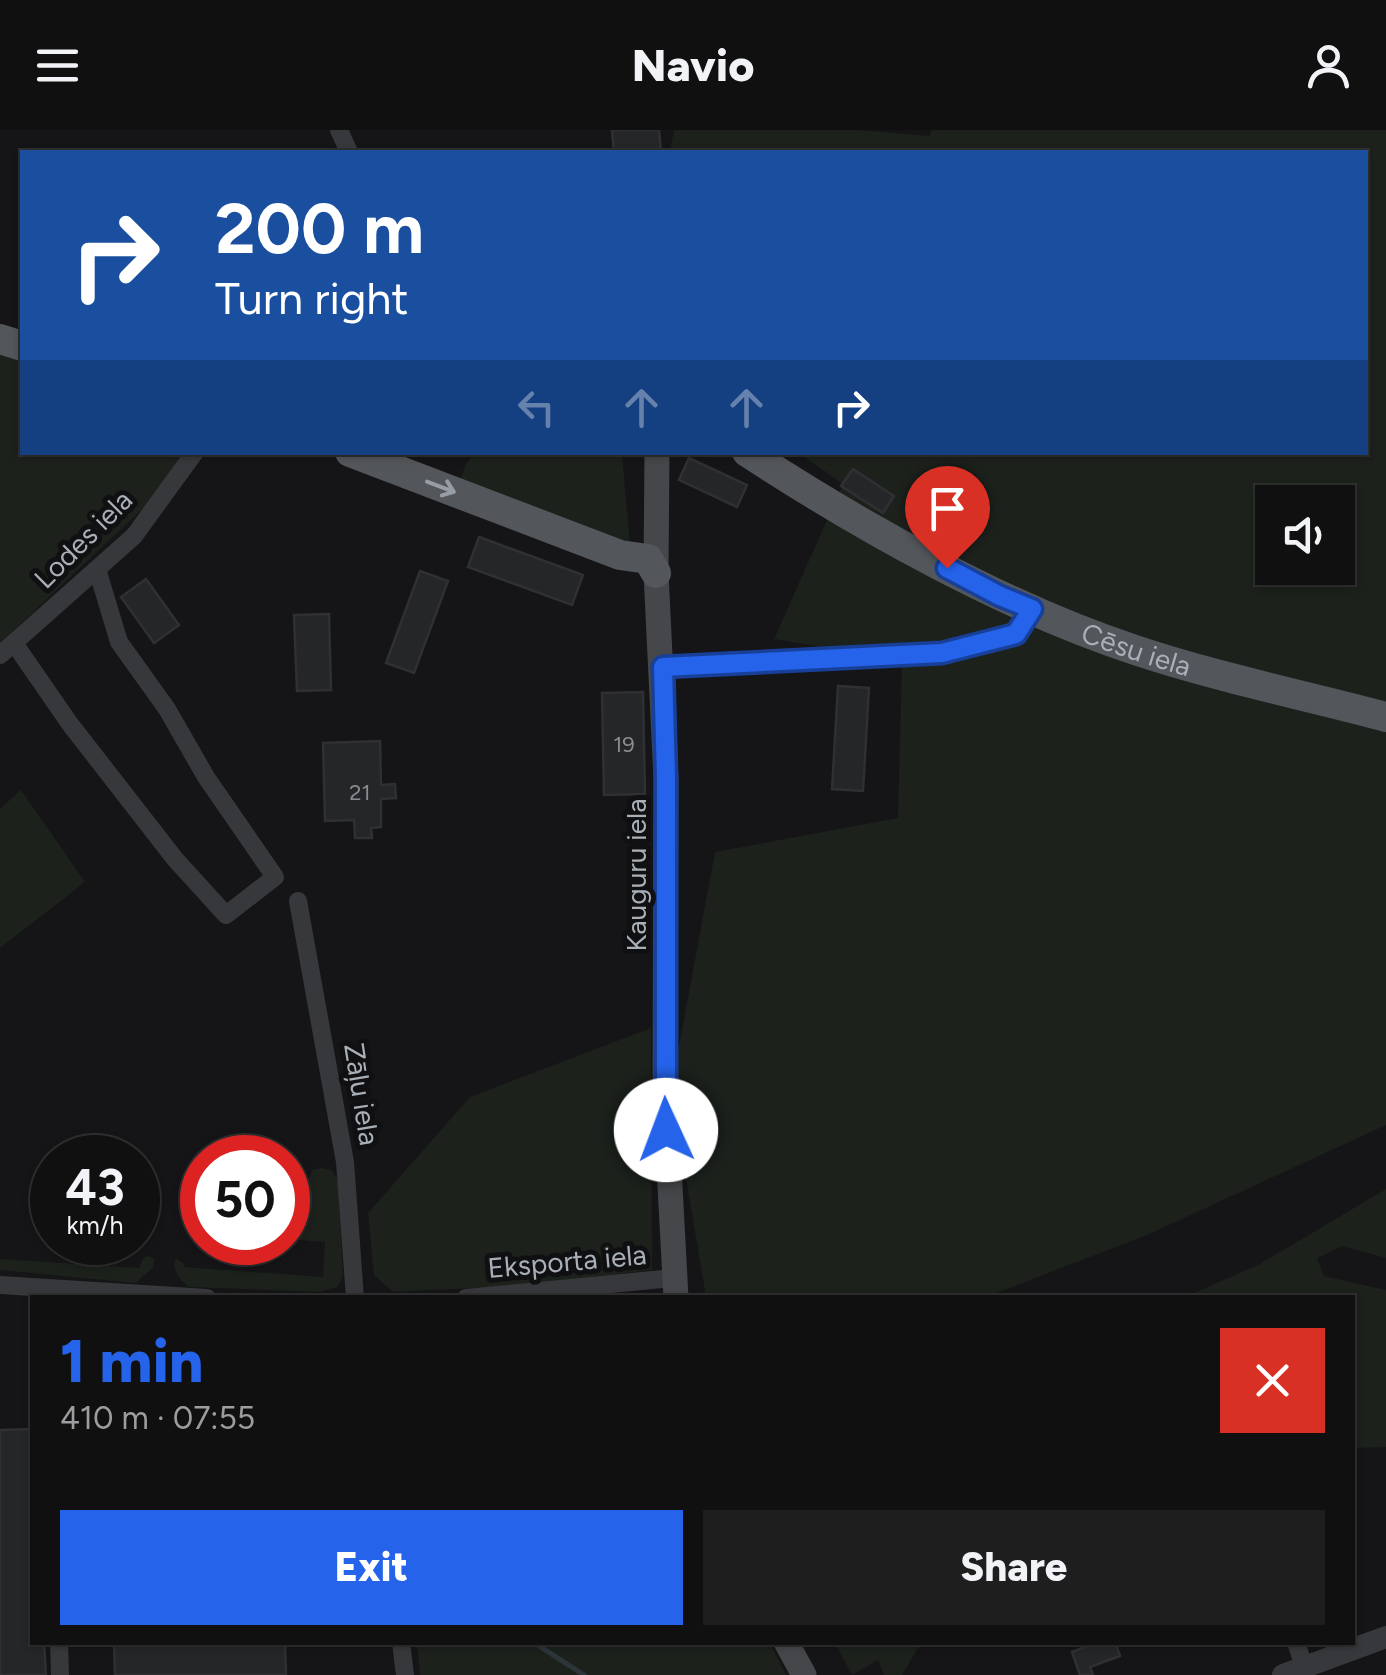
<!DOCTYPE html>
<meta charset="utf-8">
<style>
:root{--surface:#101011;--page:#1e1e1f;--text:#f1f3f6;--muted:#9c9d9f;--line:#303031;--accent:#2563eb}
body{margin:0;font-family:Figtree,sans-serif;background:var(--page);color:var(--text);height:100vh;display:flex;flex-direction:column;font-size:38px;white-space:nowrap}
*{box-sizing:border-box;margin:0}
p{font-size:32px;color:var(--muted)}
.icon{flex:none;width:55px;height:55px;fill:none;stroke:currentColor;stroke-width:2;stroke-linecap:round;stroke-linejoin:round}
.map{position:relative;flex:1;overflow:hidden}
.drawer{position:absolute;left:30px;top:1165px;width:1325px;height:350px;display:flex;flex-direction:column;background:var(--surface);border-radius:0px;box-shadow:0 2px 8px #0004,0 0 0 2px var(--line)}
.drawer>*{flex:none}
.hud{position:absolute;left:20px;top:20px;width:1348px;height:305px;border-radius:0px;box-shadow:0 2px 8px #0004,0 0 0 2px var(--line);background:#1a4fa0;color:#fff;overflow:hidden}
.fabs{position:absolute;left:1255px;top:355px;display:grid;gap:20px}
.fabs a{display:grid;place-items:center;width:100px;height:100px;border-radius:0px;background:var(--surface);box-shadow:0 2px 8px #0004,0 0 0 2px var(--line);font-size:50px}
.speed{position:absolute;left:30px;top:1005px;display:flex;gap:20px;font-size:50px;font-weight:700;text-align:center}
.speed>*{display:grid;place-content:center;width:130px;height:130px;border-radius:50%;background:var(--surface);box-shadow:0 2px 8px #0004,0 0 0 2px var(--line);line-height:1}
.speed small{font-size:25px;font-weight:400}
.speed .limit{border:15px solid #d22;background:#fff;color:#111}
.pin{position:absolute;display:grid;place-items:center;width:85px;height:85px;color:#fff;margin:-102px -42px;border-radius:50% 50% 50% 0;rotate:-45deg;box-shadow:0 0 10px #0007}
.pin .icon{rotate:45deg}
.me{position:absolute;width:110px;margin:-55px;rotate:358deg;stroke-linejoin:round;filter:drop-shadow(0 0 8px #0008)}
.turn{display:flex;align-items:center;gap:35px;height:210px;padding:0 30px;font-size:45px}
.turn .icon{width:130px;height:130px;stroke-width:2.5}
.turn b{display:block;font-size:70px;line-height:85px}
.lanes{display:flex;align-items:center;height:95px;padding:0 30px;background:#0003;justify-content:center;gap:50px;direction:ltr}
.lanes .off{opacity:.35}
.round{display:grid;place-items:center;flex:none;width:105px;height:105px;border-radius:0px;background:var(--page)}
.headline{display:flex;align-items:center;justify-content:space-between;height:170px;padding:0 30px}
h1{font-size:60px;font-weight:800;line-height:75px;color:var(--accent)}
.action{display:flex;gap:20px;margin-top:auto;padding:20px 30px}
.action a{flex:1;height:115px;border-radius:0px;background:var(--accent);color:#fff;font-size:40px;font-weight:800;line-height:115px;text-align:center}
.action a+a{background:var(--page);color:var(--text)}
header{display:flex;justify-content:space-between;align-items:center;height:130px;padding:0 30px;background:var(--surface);font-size:45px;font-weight:800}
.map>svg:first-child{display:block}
</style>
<header><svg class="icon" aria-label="menu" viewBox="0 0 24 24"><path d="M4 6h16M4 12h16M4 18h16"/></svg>Navio<svg class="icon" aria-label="person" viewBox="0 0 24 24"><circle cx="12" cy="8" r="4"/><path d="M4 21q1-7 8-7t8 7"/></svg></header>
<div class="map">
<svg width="1386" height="1545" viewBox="0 0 1386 1545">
<rect width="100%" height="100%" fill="#151517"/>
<g fill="#1c211c" fill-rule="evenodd">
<path d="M674,0H859L929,6L932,0H1386V995L1147,1105L986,1167H706L671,959L715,722L898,688L902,531L774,509L843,354L799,323L1365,322V22H670ZM1272,372H1338V438H1272Z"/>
<polygon points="0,217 22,224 22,322 185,323 149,373 0,513"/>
<polygon points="475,323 622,323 630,416 458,357 466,334"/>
<polygon points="21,660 85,752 0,818 0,679"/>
<polygon points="651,898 652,1140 513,1156 393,1162 374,1145 368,1083 470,967"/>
<path d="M322,1038L331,1040L338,1049L343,1146L337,1157L320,1162L189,1157C180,1150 171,1140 176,1128L185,1134L184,1137L323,1147L325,1112L288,1109V1076L306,1077V1056L312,1040Z"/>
<polygon points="1386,1059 1386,1128 1343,1116 1317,1128 1324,1146 1386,1160 1386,1317 1353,1318 1352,1168 1185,1167 1260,1134"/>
<polygon points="149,1126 154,1129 153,1138 135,1153 0,1140 0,1129 139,1138 144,1127"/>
<polygon points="417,1513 770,1513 786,1545 420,1545"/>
<polygon points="835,1513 921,1513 902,1545 884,1545 878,1530 852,1545"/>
</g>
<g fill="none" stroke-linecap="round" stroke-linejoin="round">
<polyline stroke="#2c363a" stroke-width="5" points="533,1512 584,1545"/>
</g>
<g fill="#252628" stroke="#2f3033" stroke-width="2.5">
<polygon points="612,0 659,0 661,22 614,22"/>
<polygon points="689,328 747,355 737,377 679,350"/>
<polygon points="853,339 894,366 883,383 841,356"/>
<polygon points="479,407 583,445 572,475 468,437"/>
<polygon points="420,441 448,451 414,543 386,533"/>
<polygon points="146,449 179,495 154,513 121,467"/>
<polygon points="329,484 331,560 297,561 294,485"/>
<polygon points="838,556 869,558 863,661 832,659"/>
<polygon points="643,562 645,664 604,665 602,563"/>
<polygon points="380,611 381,655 395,654 396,668 381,669 381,697 371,698 372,708 355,708 354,690 325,691 323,613"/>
<polygon points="32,1299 32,1512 44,1512 46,1545 0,1545 0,1300"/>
<polygon points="114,1512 285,1512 286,1545 115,1545"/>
<polygon points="1097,1512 1115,1512 1120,1526 1090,1537 1093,1545 1080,1545 1072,1522"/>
</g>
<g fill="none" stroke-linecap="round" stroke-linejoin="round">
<g stroke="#37383c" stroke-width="18">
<polyline points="339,0 349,22"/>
<polyline points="14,513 70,594 175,729 226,785 275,747 206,647 167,579 119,512 97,439"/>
<polyline points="0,525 134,406 195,322"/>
<polyline points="663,537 942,523 1016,503 1032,479"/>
<polyline points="298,771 345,1032 355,1168"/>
<polyline points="0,1155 207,1168"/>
<polyline points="466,1168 673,1148"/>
<polyline points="59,1512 60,1545"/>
<polyline points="401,1512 405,1545"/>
<polyline points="1296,1512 1304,1537"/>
</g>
<polyline stroke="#37383c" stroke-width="22" points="1283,1545 1386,1507"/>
<g stroke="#45474b" stroke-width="25">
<polyline points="657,322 656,443 666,648 665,963 676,1168"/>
<polyline points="786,1512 804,1545"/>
</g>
<g stroke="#53565a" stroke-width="30">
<polyline points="0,209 22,216"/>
<polyline points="350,322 620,425 648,429 656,443"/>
<path id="s1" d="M747,322C862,397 1004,477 1135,520C1216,547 1303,565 1386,587"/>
</g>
</g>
<defs><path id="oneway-shaft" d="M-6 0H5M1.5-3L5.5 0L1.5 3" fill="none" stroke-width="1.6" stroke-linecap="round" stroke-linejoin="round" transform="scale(2.5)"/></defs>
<use stroke="#979da4" href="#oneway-shaft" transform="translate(441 357) rotate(21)"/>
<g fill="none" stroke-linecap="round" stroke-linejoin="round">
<defs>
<polyline id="route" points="666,1000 666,648 663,537 942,523 1016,504 1032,479 1000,466 947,438"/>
</defs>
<use href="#route" stroke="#184099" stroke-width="25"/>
<use href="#route" stroke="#2563eb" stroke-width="18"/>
</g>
<g text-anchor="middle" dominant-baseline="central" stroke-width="10" stroke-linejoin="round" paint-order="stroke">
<g font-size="22" fill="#878d92">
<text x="624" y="614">19</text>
<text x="360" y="662">21</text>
</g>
<g font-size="28" fill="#a8afb6" stroke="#101012">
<text transform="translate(83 409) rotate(-45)">Lodes iela</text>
<text stroke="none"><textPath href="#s1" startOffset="438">Cēsu iela</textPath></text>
<text transform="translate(636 745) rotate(-90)">Kauguru iela</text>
<text transform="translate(362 964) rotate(81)">Zāļu iela</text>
<text transform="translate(567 1131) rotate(-5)">Eksporta iela</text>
</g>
</g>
</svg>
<div class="fabs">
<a><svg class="icon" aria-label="sound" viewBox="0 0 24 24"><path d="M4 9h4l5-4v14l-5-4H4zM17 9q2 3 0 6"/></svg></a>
</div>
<div class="speed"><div>43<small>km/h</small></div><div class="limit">50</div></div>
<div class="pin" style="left:947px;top:438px;background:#d93025"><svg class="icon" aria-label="arrive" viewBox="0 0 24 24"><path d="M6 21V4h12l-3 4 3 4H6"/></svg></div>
<svg class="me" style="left:666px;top:1000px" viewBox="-20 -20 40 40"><circle r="19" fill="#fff"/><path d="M0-13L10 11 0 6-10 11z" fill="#2563eb"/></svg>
<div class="hud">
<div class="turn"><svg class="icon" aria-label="right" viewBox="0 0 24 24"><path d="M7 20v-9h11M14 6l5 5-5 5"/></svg><div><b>200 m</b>Turn right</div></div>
<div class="lanes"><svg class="icon off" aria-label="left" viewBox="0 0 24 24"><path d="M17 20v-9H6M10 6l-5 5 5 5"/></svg><svg class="icon off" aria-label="ahead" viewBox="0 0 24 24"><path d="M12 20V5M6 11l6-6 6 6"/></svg><svg class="icon off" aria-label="ahead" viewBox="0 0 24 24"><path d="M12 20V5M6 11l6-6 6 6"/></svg><svg class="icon" aria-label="right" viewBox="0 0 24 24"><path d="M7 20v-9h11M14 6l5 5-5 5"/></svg></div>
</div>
<section class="drawer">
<div class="headline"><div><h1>1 min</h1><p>410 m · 07:55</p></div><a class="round" style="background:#d93025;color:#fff"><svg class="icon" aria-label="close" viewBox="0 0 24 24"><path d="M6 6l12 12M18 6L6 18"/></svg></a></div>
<div class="action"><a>Exit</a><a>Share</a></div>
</section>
</div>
